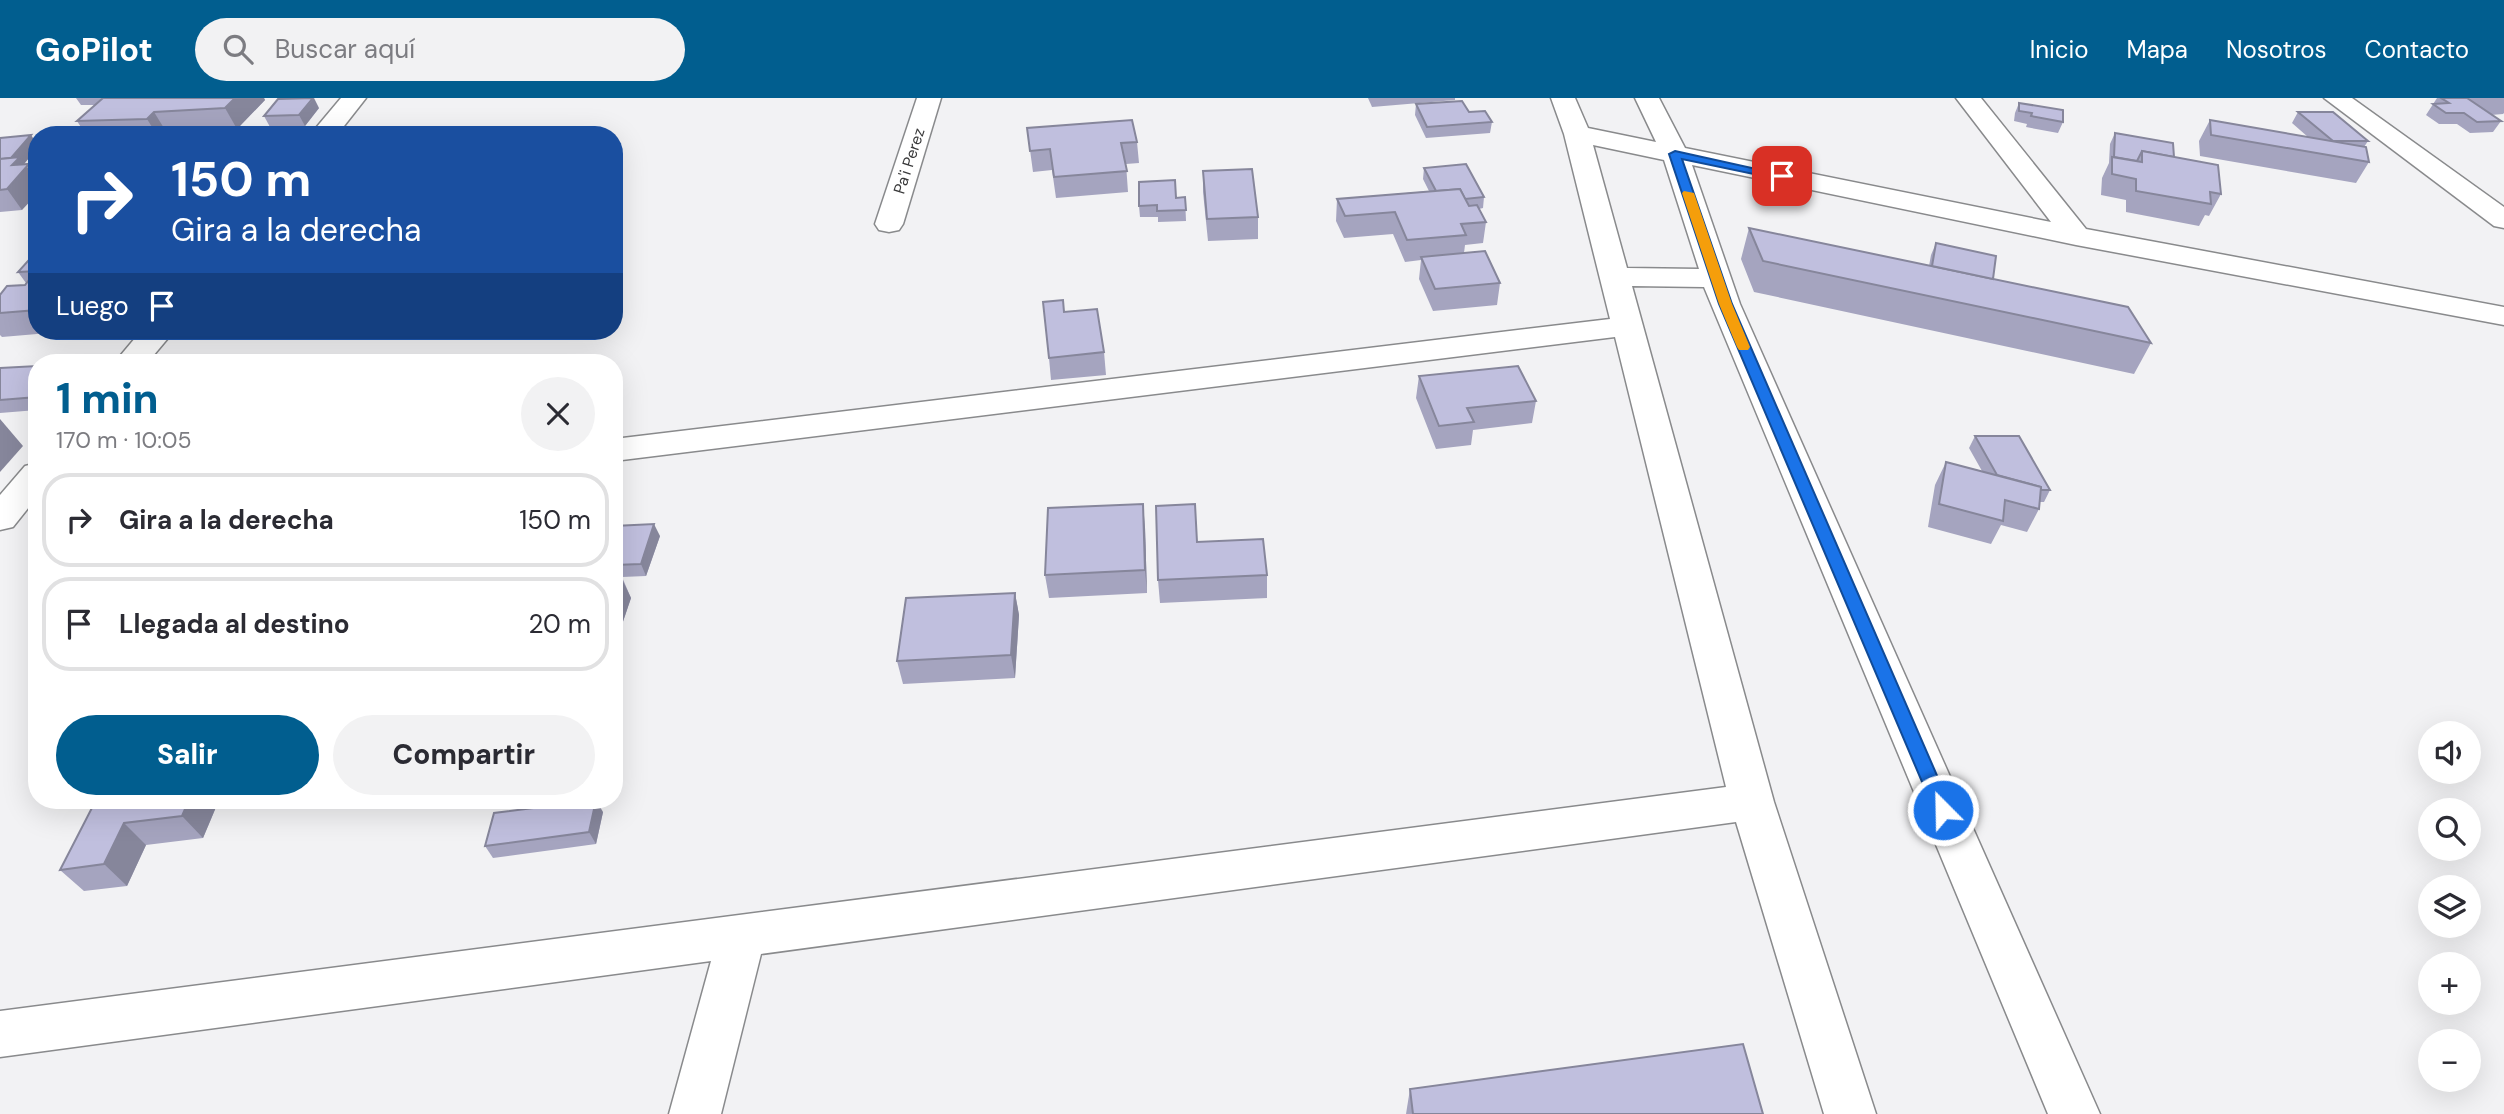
<!DOCTYPE html>
<html lang="es">
<meta charset="utf-8">
<style>
:root{--surface:#fff;--page:#f2f2f3;--text:#2b2b33;--muted:#7c7c81;--line:#e1e1e2;--accent:#015e8f}
body{margin:0;font-family:"DM Sans",sans-serif;background:var(--page);color:var(--text);height:100vh;display:flex;flex-direction:column;font-size:26px;white-space:nowrap}
*{box-sizing:border-box;margin:0}
p{font-size:23px;color:var(--muted)}
.icon{flex:none;width:38px;height:38px;fill:none;stroke:currentColor;stroke-width:2;stroke-linecap:round;stroke-linejoin:round}
.map{position:relative;flex:1;overflow:hidden}
.drawer{position:absolute;left:28px;top:256px;width:595px;height:455px;display:flex;flex-direction:column;background:var(--surface);border-radius:28px;box-shadow:0 7px 28px #0002}
.drawer>*{flex:none}
.banner{position:absolute;left:28px;top:28px;width:595px;height:214px;border-radius:28px;box-shadow:0 7px 28px #0002;background:#1a4fa0;color:#fff;overflow:hidden}
.tools{position:absolute;left:2418px;top:623px;display:grid;gap:14px}
.tools a{display:grid;place-items:center;width:63px;height:63px;border-radius:50%;background:var(--surface);box-shadow:0 7px 28px #0002;font-size:35px}
.pin{position:absolute;display:grid;place-items:center;width:60px;height:60px;color:#fff;margin:-30px;border-radius:14px;box-shadow:0 4px 10px #0006}
.me{position:absolute;width:77px;margin:-38px;rotate:337deg;stroke-linejoin:round;filter:drop-shadow(0 0 5px #0008)}
.turn{display:flex;align-items:center;gap:24px;height:147px;padding:0 28px;font-size:32px}
.turn .icon{width:91px;height:91px;stroke-width:2.5}
.turn b{display:block;font-size:49px;line-height:60px}
.then{display:flex;align-items:center;height:66px;padding:0 28px;background:#0003;gap:14px;font-size:26px}
.round{display:grid;place-items:center;flex:none;width:74px;height:74px;border-radius:37px;background:var(--page)}
.summary{display:flex;align-items:center;justify-content:space-between;height:119px;padding:0 28px}
h1{font-size:42px;font-weight:800;line-height:52px;color:var(--accent)}
.button{display:flex;gap:14px;margin-top:auto;padding:14px 28px}
.button a{flex:1;height:80px;border-radius:42px;background:var(--accent);color:#fff;font-size:28px;font-weight:800;line-height:80px;text-align:center}
.button a+a{background:var(--page);color:var(--text)}
ul{padding:0;list-style:none}
li{display:flex;align-items:center;gap:21px;height:94px;margin:0 14px 10px;padding:0 14px;border:4px solid var(--line);border-radius:28px}
li div{flex:1}
li b{display:block;font-size:26px}
li em{font-style:normal}
header{display:flex;align-items:center;gap:42px;box-sizing:border-box;height:98px;padding:0 35px;background:var(--accent);color:#fff}
header strong{font-size:33px}
nav{display:flex;gap:38px;margin-inline-start:auto;font-size:24px}
.search{width:490px;height:63px;background:var(--page);display:flex;align-items:center;gap:18px;box-sizing:border-box;padding:0 24px;border-radius:38px;color:var(--muted);font-size:26px}
.map>svg:first-child{display:block}
</style>
<header>
<strong>GoPilot</strong>
<div class="search"><svg class="icon" aria-label="search" viewBox="0 0 24 24"><circle cx="10" cy="10" r="6"/><path d="M15 15l6 6"/></svg>Buscar aquí</div>
<nav><a>Inicio</a><a>Mapa</a><a>Nosotros</a><a>Contacto</a></nav>
</header>
<div class="map">
<svg width="2504" height="1016" viewBox="0 0 2504 1016">
<rect width="100%" height="100%" fill="#f2f2f4"/>
<g fill="none" stroke-linecap="round" stroke-linejoin="round">
<defs>
<g id="street">
<polygon points="341,0 366,0 337,37 310,37"/>
<polygon points="917,0 941,0 903,126 899,132 889,134 879,132 875,126"/>
<path d="M1551,0H1575L1588,30L1656,44L1635,0H1659L1685,50L2051,124L1956,0H1981L2086,131L2504,209V227L2076,147L1692,67L1740,206L2100,1016H2048L1704,189L1632,188L1774,704L1876,1016H1824L1736,724L761,856L721,1016H669L711,863L0,959V913L1726,689L1615,239L614,363V341L1610,221L1564,36ZM1593,47L1664,62L1699,171L1627,170Z"/>
<polygon points="2324,0 2352,0 2504,109 2504,130 2494,128"/>
<polygon points="141,233 174,233 148,264 115,264"/>
<polygon points="37,365 37,399 13,429 0,432 0,397 25,368"/>
</g>
</defs>
<use href="#street" stroke="#898a8c" stroke-width="3"/>
<use href="#street" fill="#fff" fill-rule="evenodd"/>
</g>
<g fill="#a5a4bf">
<polygon points="76,0 264,0 265,2 237,31 167,35 165,37 86,37 77,23 95,7 81,7"/>
<polygon points="1368,0 1455,0 1455,2 1372,9"/>
<polygon points="2437,0 2504,0 2504,15 2503,16 2491,17 2501,23 2493,34 2470,35 2457,26 2439,26 2426,17"/>
<polygon points="2019,5 2063,24 2058,35 2026,29 2027,26 2014,23 2015,15"/>
<polygon points="1416,6 1469,14 1492,24 1490,35 1426,40 1415,17"/>
<polygon points="319,10 305,28 270,29 264,18"/>
<polygon points="2298,14 2368,43 2364,49 2369,64 2356,85 2200,58 2199,43 2210,22 2308,39 2292,25"/>
<polygon points="1027,30 1137,44 1139,65 1126,66 1128,94 1056,100 1052,72 1033,74"/>
<polygon points="2115,35 2174,59 2221,96 2209,118 2205,117 2199,128 2126,114 2126,102 2101,97 2102,80 2109,65 2110,46"/>
<polygon points="0,40 37,50 24,66 22,112 0,114"/>
<polygon points="1424,70 1484,99 1483,110 1479,111 1486,124 1483,145 1465,147 1464,155 1500,185 1497,207 1433,213 1419,181 1421,162 1405,164 1393,136 1344,140 1336,123 1337,101 1429,93 1423,81"/>
<polygon points="1203,73 1258,119 1258,141 1208,143 1203,94"/>
<polygon points="1185,99 1186,123 1158,124 1158,119 1140,119 1139,108 1176,100"/>
<polygon points="1749,130 1929,168 1931,157 1936,145 1993,181 2151,245 2134,276 1754,194 1741,161"/>
<polygon points="37,153 37,233 72,233 2,239 0,237 0,197 25,187 26,185 18,174"/>
<polygon points="1064,214 1104,254 1106,277 1051,282 1049,260"/>
<polygon points="37,268 37,312 0,315 0,271"/>
<polygon points="1419,278 1536,303 1532,325 1473,332 1471,347 1436,351 1416,300"/>
<polygon points="1975,338 2050,392 2044,404 2040,404 2039,411 2027,434 2001,427 1991,446 1928,429 1935,387 1946,364 1982,373 1969,350"/>
<polygon points="614,428 660,438 646,478 622,479 631,500 614,550"/>
<polygon points="1145,429 1147,495 1049,500 1045,477"/>
<polygon points="1197,444 1267,477 1267,500 1160,505 1158,482"/>
<polygon points="1015,495 1019,517 1015,580 903,586 897,563"/>
<polygon points="96,702 219,702 203,740 146,747 127,788 84,793 60,772"/>
<polygon points="603,714 596,746 493,760 485,748"/>
<polygon points="1410,991 1763,1016 1406,1016"/>
</g>
<g fill="#86869b">
<polygon points="235,0 264,0 265,2 237,31 225,10"/>
<polygon points="314,0 319,10 305,28 299,17"/>
<polygon points="154,14 167,35 165,37 157,37 147,21"/>
<polygon points="31,37 37,46 37,50 24,66 27,70 29,66 37,77 37,96 22,112 7,91 8,64"/>
<polygon points="0,321 23,348 0,374"/>
<polygon points="1143,406 1145,429 1147,495 1145,472"/>
<polygon points="654,426 660,438 646,478 641,466"/>
<polygon points="620,477 631,500 614,550 614,495"/>
<polygon points="1015,495 1019,517 1015,580 1011,557"/>
<polygon points="189,702 219,702 203,740 182,718"/>
<polygon points="596,702 603,714 596,746 589,734"/>
<polygon points="124,725 146,747 127,788 104,766"/>
</g>
<g fill="#c0bfde" stroke="#86869b" stroke-width="2">
<polygon points="103,0 235,0 225,10 154,14 147,21 77,23"/>
<polygon points="313,0 299,17 264,18 278,1"/>
<polygon points="2441,0 2467,0 2501,23 2477,24 2464,15 2446,15 2433,6 2449,5"/>
<polygon points="1462,3 1469,14 1485,13 1492,24 1427,29 1416,6"/>
<polygon points="2019,5 2063,12 2063,24 2031,18 2032,15 2019,13"/>
<polygon points="2298,14 2333,14 2368,43 2333,43"/>
<polygon points="1132,22 1137,44 1121,45 1127,73 1054,79 1050,51 1030,53 1027,30"/>
<polygon points="2210,22 2366,49 2369,64 2211,37"/>
<polygon points="2115,35 2173,45 2174,59 2142,53 2137,63 2114,59"/>
<polygon points="31,37 11,60 0,61 0,40"/>
<polygon points="2142,53 2218,67 2221,96 2210,94 2211,106 2136,93 2136,81 2112,76 2112,59 2142,64"/>
<polygon points="20,59 12,67 29,66 7,91 0,92 0,61"/>
<polygon points="1466,66 1484,99 1465,101 1460,91 1436,93 1424,70"/>
<polygon points="1252,71 1258,119 1207,121 1203,73"/>
<polygon points="1175,82 1176,100 1185,99 1186,112 1157,113 1157,107 1139,108 1139,84"/>
<polygon points="1460,91 1469,108 1477,107 1486,124 1461,126 1466,137 1407,142 1395,114 1345,118 1337,101"/>
<polygon points="1749,130 2128,209 2151,245 1763,163"/>
<polygon points="1936,145 1996,158 1993,181 1932,168"/>
<polygon points="37,153 37,212 0,215 0,197 7,188 25,187 36,173 18,174"/>
<polygon points="1485,153 1500,185 1435,191 1421,159"/>
<polygon points="1063,202 1064,214 1097,211 1104,254 1049,260 1043,204"/>
<polygon points="37,268 37,299 0,302 0,270"/>
<polygon points="1518,268 1536,303 1467,310 1474,324 1439,328 1419,278"/>
<polygon points="1975,338 2019,338 2050,392 2041,392 2041,389 1997,377"/>
<polygon points="1946,364 2041,389 2039,411 2005,402 2003,423 1939,406"/>
<polygon points="1143,406 1145,472 1045,477 1048,410"/>
<polygon points="1195,406 1197,444 1263,441 1267,477 1158,482 1156,408"/>
<polygon points="654,426 641,466 614,467 614,428"/>
<polygon points="614,477 620,477 614,495"/>
<polygon points="1015,495 1011,557 897,563 906,500"/>
<polygon points="96,702 189,702 182,718 124,725 104,766 60,772"/>
<polygon points="596,702 589,734 485,748 494,715"/>
<polygon points="1743,946 1763,1016 1413,1016 1410,991"/>
</g>
<polygon fill="#1a73e8" stroke="#114b97" stroke-width="2" points="1675,53 1788,78 1782,82 1682,61 1732,206 1952,712 1950,718 1943,720 1937,718 1934,712 1719,206 1669,56"/>
<polygon fill="#f59e0b" points="1684,93 1694,95 1732,206 1750,249 1748,252 1739,252 1737,249 1719,206 1682,95"/>
<g text-anchor="middle" dominant-baseline="central" stroke-width="6" stroke-linejoin="round" paint-order="stroke">
<g font-size="16" fill="#3a3a3b" stroke="#fff">
<text transform="translate(909 63) rotate(-72)">Pa'i Perez</text>
</g>
</g>
</svg>
<div class="tools">
<a><svg class="icon" aria-label="sound" viewBox="0 0 24 24"><path d="M4 9h4l5-4v14l-5-4H4zM17 9q2 3 0 6"/></svg></a>
<a><svg class="icon" aria-label="search" viewBox="0 0 24 24"><circle cx="10" cy="10" r="6"/><path d="M15 15l6 6"/></svg></a>
<a><svg class="icon" aria-label="layers" viewBox="0 0 24 24"><path d="M12 4l9 5-9 5-9-5zM3 14l9 5 9-5"/></svg></a>
<a>+</a>
<a>−</a>
</div>
<div class="pin" style="left:1782px;top:78px;background:#d93025"><svg class="icon" aria-label="arrive" viewBox="0 0 24 24"><path d="M6 21V4h12l-3 4 3 4H6"/></svg></div>
<svg class="me" style="left:1943px;top:712px" viewBox="-20 -20 40 40"><circle r="17" fill="#1a73e8" stroke="#fff" stroke-width="3"/><path d="M0-11L8 9 0 5-8 9z" fill="#fff"/></svg>
<div class="banner">
<div class="turn"><svg class="icon" aria-label="right" viewBox="0 0 24 24"><path d="M7 20v-9h11M14 6l5 5-5 5"/></svg><div><b>150 m</b>Gira a la derecha</div></div>
<div class="then">Luego<svg class="icon" aria-label="arrive" viewBox="0 0 24 24"><path d="M6 21V4h12l-3 4 3 4H6"/></svg></div>
</div>
<section class="drawer">
<div class="summary"><div><h1>1 min</h1><p>170 m · 10:05</p></div><a class="round"><svg class="icon" aria-label="close" viewBox="0 0 24 24"><path d="M6 6l12 12M18 6L6 18"/></svg></a></div>
<ul>
<li><svg class="icon" aria-label="right" viewBox="0 0 24 24"><path d="M7 20v-9h11M14 6l5 5-5 5"/></svg><div><b>Gira a la derecha</b></div><em>150 m</em></li>
<li><svg class="icon" aria-label="arrive" viewBox="0 0 24 24"><path d="M6 21V4h12l-3 4 3 4H6"/></svg><div><b>Llegada al destino</b></div><em>20 m</em></li>
</ul>
<div class="button"><a>Salir</a><a>Compartir</a></div>
</section>
</div>
